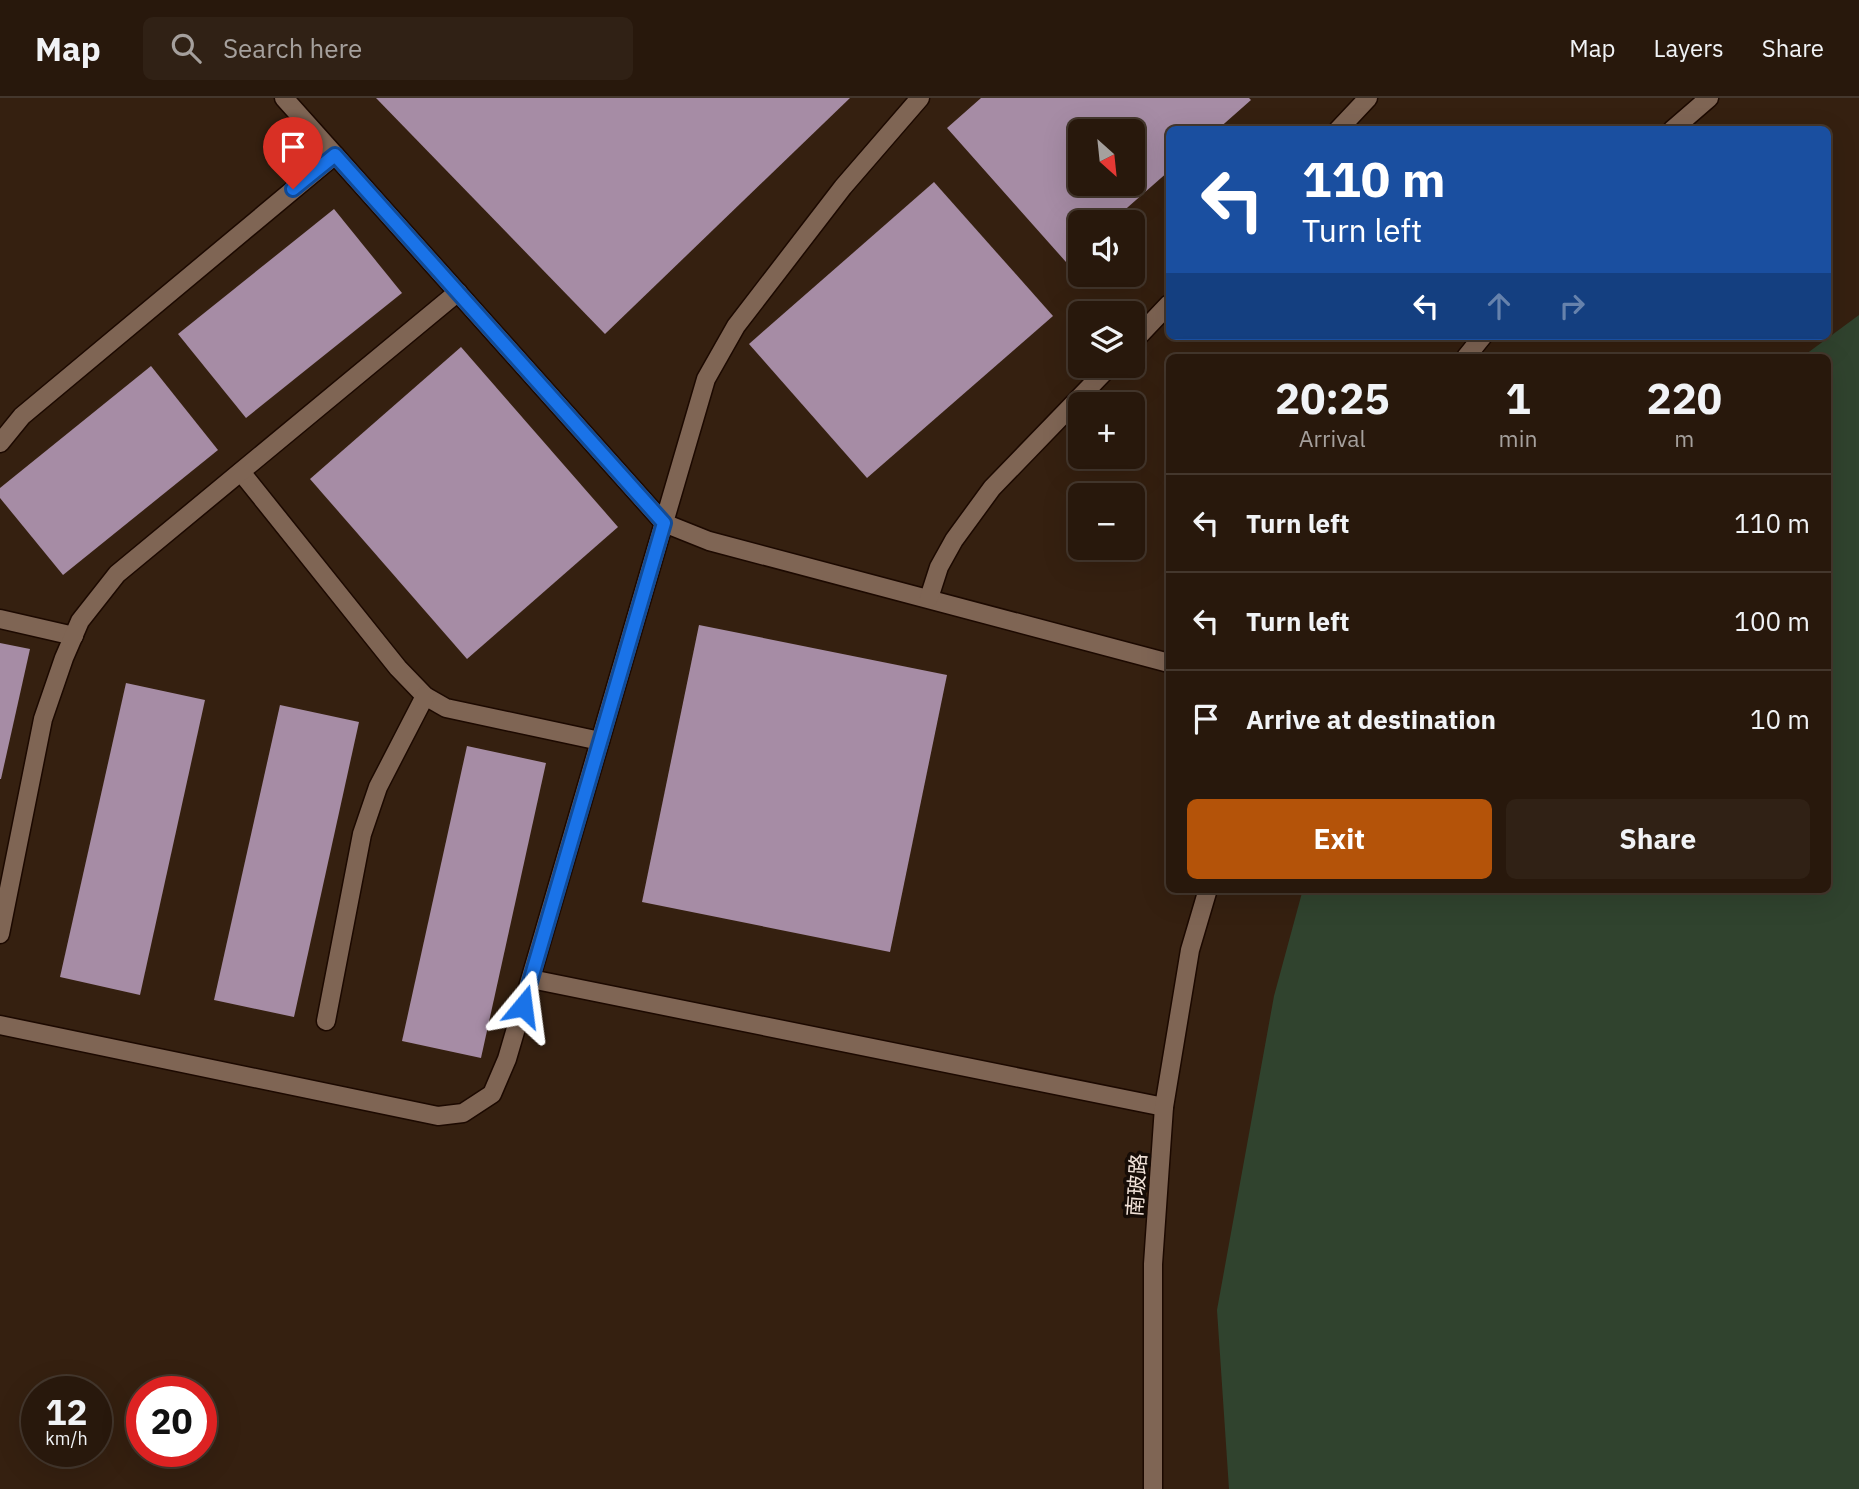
<!DOCTYPE html>
<meta charset="utf-8">
<style>
:root{--surface:#28180c;--page:#302115;--text:#f1f3f6;--muted:#a5a09d;--line:#44372d;--accent:#b45309}
body{margin:0;font-family:"IBM Plex Sans","Noto Sans SC",sans-serif;background:var(--page);color:var(--text);height:100vh;display:flex;flex-direction:column;font-size:26px;white-space:nowrap}
*{box-sizing:border-box;margin:0}
p{font-size:23px;color:var(--muted)}
.icon{flex:none;width:38px;height:38px;fill:none;stroke:currentColor;stroke-width:2;stroke-linecap:round;stroke-linejoin:round}
.map{position:relative;flex:1;overflow:hidden}
.details{position:absolute;left:1166px;top:256px;width:665px;height:539px;display:flex;flex-direction:column;background:var(--surface);border-radius:10px;box-shadow:0 7px 28px #0002,0 0 0 2px var(--line)}
.details>*{flex:none}
.top-card{position:absolute;left:1166px;top:28px;width:665px;height:214px;border-radius:10px;box-shadow:0 7px 28px #0002,0 0 0 2px var(--line);background:#1a4fa0;color:#fff;overflow:hidden}
.needle{width:46px;rotate:153deg}
.tools{position:absolute;left:1068px;top:21px;display:grid;gap:14px}
.tools a{display:grid;place-items:center;width:77px;height:77px;border-radius:10px;background:var(--surface);box-shadow:0 7px 28px #0002,0 0 0 2px var(--line);font-size:35px}
.speed{position:absolute;left:21px;top:1278px;display:flex;gap:14px;font-size:35px;font-weight:700;text-align:center}
.speed>*{display:grid;place-content:center;width:91px;height:91px;border-radius:50%;background:var(--surface);box-shadow:0 7px 28px #0002,0 0 0 2px var(--line);line-height:1}
.speed small{font-size:18px;font-weight:400}
.speed .limit{border:10px solid #d22;background:#fff;color:#111}
.pin{position:absolute;display:grid;place-items:center;width:60px;height:60px;color:#fff;margin:-72px -30px;border-radius:50% 50% 50% 0;rotate:-45deg;box-shadow:0 0 7px #0007}
.pin .icon{rotate:45deg}
.me{position:absolute;width:77px;margin:-38px;rotate:16deg;stroke-linejoin:round;filter:drop-shadow(0 0 5px #0008)}
.turn{display:flex;align-items:center;gap:24px;height:147px;padding:0 21px;font-size:32px}
.turn .icon{width:91px;height:91px;stroke-width:2.5}
.turn b{display:block;font-size:49px;line-height:60px}
.lanes{display:flex;align-items:center;height:66px;padding:0 21px;background:#0003;justify-content:center;gap:35px;direction:ltr}
.lanes .off{opacity:.35}
.eta{display:flex;justify-content:space-evenly;align-items:center;height:119px;text-align:center}
.eta b{font-size:42px;font-weight:700;line-height:49px}
.button{display:flex;gap:14px;margin-top:auto;padding:14px 21px}
.button a{flex:1;height:80px;border-radius:10px;background:var(--accent);color:#fff;font-size:28px;font-weight:700;line-height:80px;text-align:center}
.button a+a{background:var(--page);color:var(--text)}
ul{padding:0;list-style:none}
li{display:flex;align-items:center;gap:21px;height:98px;padding:0 21px;border-top:2px solid var(--line)}
li div{flex:1}
li b{display:block;font-size:26px}
li em{font-style:normal}
header{display:flex;align-items:center;gap:42px;box-sizing:border-box;height:98px;padding:0 35px;background:var(--surface);border-bottom:2px solid var(--line)}
header strong{font-size:33px}
nav{display:flex;gap:38px;margin-inline-start:auto;font-size:24px}
.search{width:490px;height:63px;background:var(--page);display:flex;align-items:center;gap:18px;box-sizing:border-box;padding:0 24px;border-radius:10px;color:var(--muted);font-size:26px}
.map>svg:first-child{display:block}
</style>
<header>
<strong>Map</strong>
<div class="search"><svg class="icon" aria-label="search" viewBox="0 0 24 24"><circle cx="10" cy="10" r="6"/><path d="M15 15l6 6"/></svg>Search here</div>
<nav><a>Map</a><a>Layers</a><a>Share</a></nav>
</header>
<div class="map">
<svg width="1859" height="1391" viewBox="0 0 1859 1391">
<rect width="100%" height="100%" fill="#352010"/>
<polygon fill="#30432e" points="1859,217 1859,1391 1229,1391 1217,1212 1274,898 1303,791 1827,791 1827,259 1802,259"/>
<g fill="#a68ca5" fill-rule="evenodd">
<polygon points="376,0 850,0 605,236"/>
<path d="M981,0H1249L1251,2L1217,32H1169V73L1111,124H1080V152L1066,164L947,30ZM1080,33H1132V86H1080Z"/>
<polygon points="934,84 1053,218 867,380 749,246"/>
<polygon points="334,111 402,195 246,320 178,236"/>
<polygon points="461,249 618,429 467,561 310,381"/>
<polygon points="151,268 218,352 63,477 0,400 0,390"/>
<polygon points="699,527 947,577 890,854 642,804"/>
<polygon points="0,545 30,551 1,681 0,681"/>
<polygon points="126,585 205,602 140,897 60,879"/>
<polygon points="280,607 359,624 294,919 214,902"/>
<polygon points="467,648 546,665 481,960 402,943"/>
</g>
<g fill="none" stroke-linecap="round" stroke-linejoin="round">
<defs>
<g id="minor">
<polyline points="284,0 664,425 709,443 1169,565"/>
<polyline points="1338,32 1368,0"/>
<polyline points="1672,32 1709,0"/>
<polyline points="1132,245 1169,206"/>
<polyline points="1466,259 1483,238"/>
<polyline points="0,345 22,318 335,57"/>
<polyline points="241,374 398,570 425,598 446,610 600,643"/>
<polyline points="929,500 939,469 954,442 992,390 1110,268"/>
<polyline points="0,521 74,538"/>
<polyline points="0,836 43,621 64,560 80,523 117,476 458,194"/>
<polyline points="531,881 1164,1009"/>
<polyline points="326,923 362,736 378,689 425,598"/>
<polyline points="0,927 438,1018 463,1015 492,996 507,961 706,281 736,228 843,89 920,0"/>
<polyline points="1153,1391 1153,1166 1164,1009 1190,852 1208,791"/>
</g>
</defs>
<use href="#minor" stroke="#1c0900" stroke-width="21"/>
<use href="#minor" stroke="#7f6554" stroke-width="18"/>
</g>
<g fill="none" stroke-linecap="round" stroke-linejoin="round">
<defs>
<polyline id="route" points="293,91 335,57 664,425 523,908"/>
</defs>
<use href="#route" stroke="#114b97" stroke-width="18"/>
<use href="#route" stroke="#1a73e8" stroke-width="12"/>
</g>
<g text-anchor="middle" dominant-baseline="central" stroke-width="7" stroke-linejoin="round" paint-order="stroke">
<g font-size="21" fill="#f1e2d8" stroke="#160c06">
<text transform="translate(1136 1087) rotate(-86)">南玻路</text>
</g>
</g>
</svg>
<div class="tools">
<a><svg class="needle" viewBox="-14 -14 28 28"><path d="M0-13l5 13h-10z" fill="#e53935"/><path d="M0 13l5-13h-10z" fill="#a5a09d"/></svg></a>
<a><svg class="icon" aria-label="sound" viewBox="0 0 24 24"><path d="M4 9h4l5-4v14l-5-4H4zM17 9q2 3 0 6"/></svg></a>
<a><svg class="icon" aria-label="layers" viewBox="0 0 24 24"><path d="M12 4l9 5-9 5-9-5zM3 14l9 5 9-5"/></svg></a>
<a>+</a>
<a>−</a>
</div>
<div class="speed"><div>12<small>km/h</small></div><div class="limit">20</div></div>
<div class="pin" style="left:293px;top:91px;background:#d93025"><svg class="icon" aria-label="arrive" viewBox="0 0 24 24"><path d="M6 21V4h12l-3 4 3 4H6"/></svg></div>
<svg class="me" style="left:523px;top:908px" viewBox="-20 -20 40 40"><path d="M0-17L14 15 0 8-14 15z" fill="#1a73e8" stroke="#fff" stroke-width="4"/></svg>
<div class="top-card">
<div class="turn"><svg class="icon" aria-label="left" viewBox="0 0 24 24"><path d="M17 20v-9H6M10 6l-5 5 5 5"/></svg><div><b>110 m</b>Turn left</div></div>
<div class="lanes"><svg class="icon" aria-label="left" viewBox="0 0 24 24"><path d="M17 20v-9H6M10 6l-5 5 5 5"/></svg><svg class="icon off" aria-label="ahead" viewBox="0 0 24 24"><path d="M12 20V5M6 11l6-6 6 6"/></svg><svg class="icon off" aria-label="right" viewBox="0 0 24 24"><path d="M7 20v-9h11M14 6l5 5-5 5"/></svg></div>
</div>
<section class="details">
<div class="eta">
<div><b>20:25</b><p>Arrival</p></div>
<div><b>1</b><p>min</p></div>
<div><b>220</b><p>m</p></div>
</div>
<ul>
<li><svg class="icon" aria-label="left" viewBox="0 0 24 24"><path d="M17 20v-9H6M10 6l-5 5 5 5"/></svg><div><b>Turn left</b></div><em>110 m</em></li>
<li><svg class="icon" aria-label="left" viewBox="0 0 24 24"><path d="M17 20v-9H6M10 6l-5 5 5 5"/></svg><div><b>Turn left</b></div><em>100 m</em></li>
<li><svg class="icon" aria-label="arrive" viewBox="0 0 24 24"><path d="M6 21V4h12l-3 4 3 4H6"/></svg><div><b>Arrive at destination</b></div><em>10 m</em></li>
</ul>
<div class="button"><a>Exit</a><a>Share</a></div>
</section>
</div>
